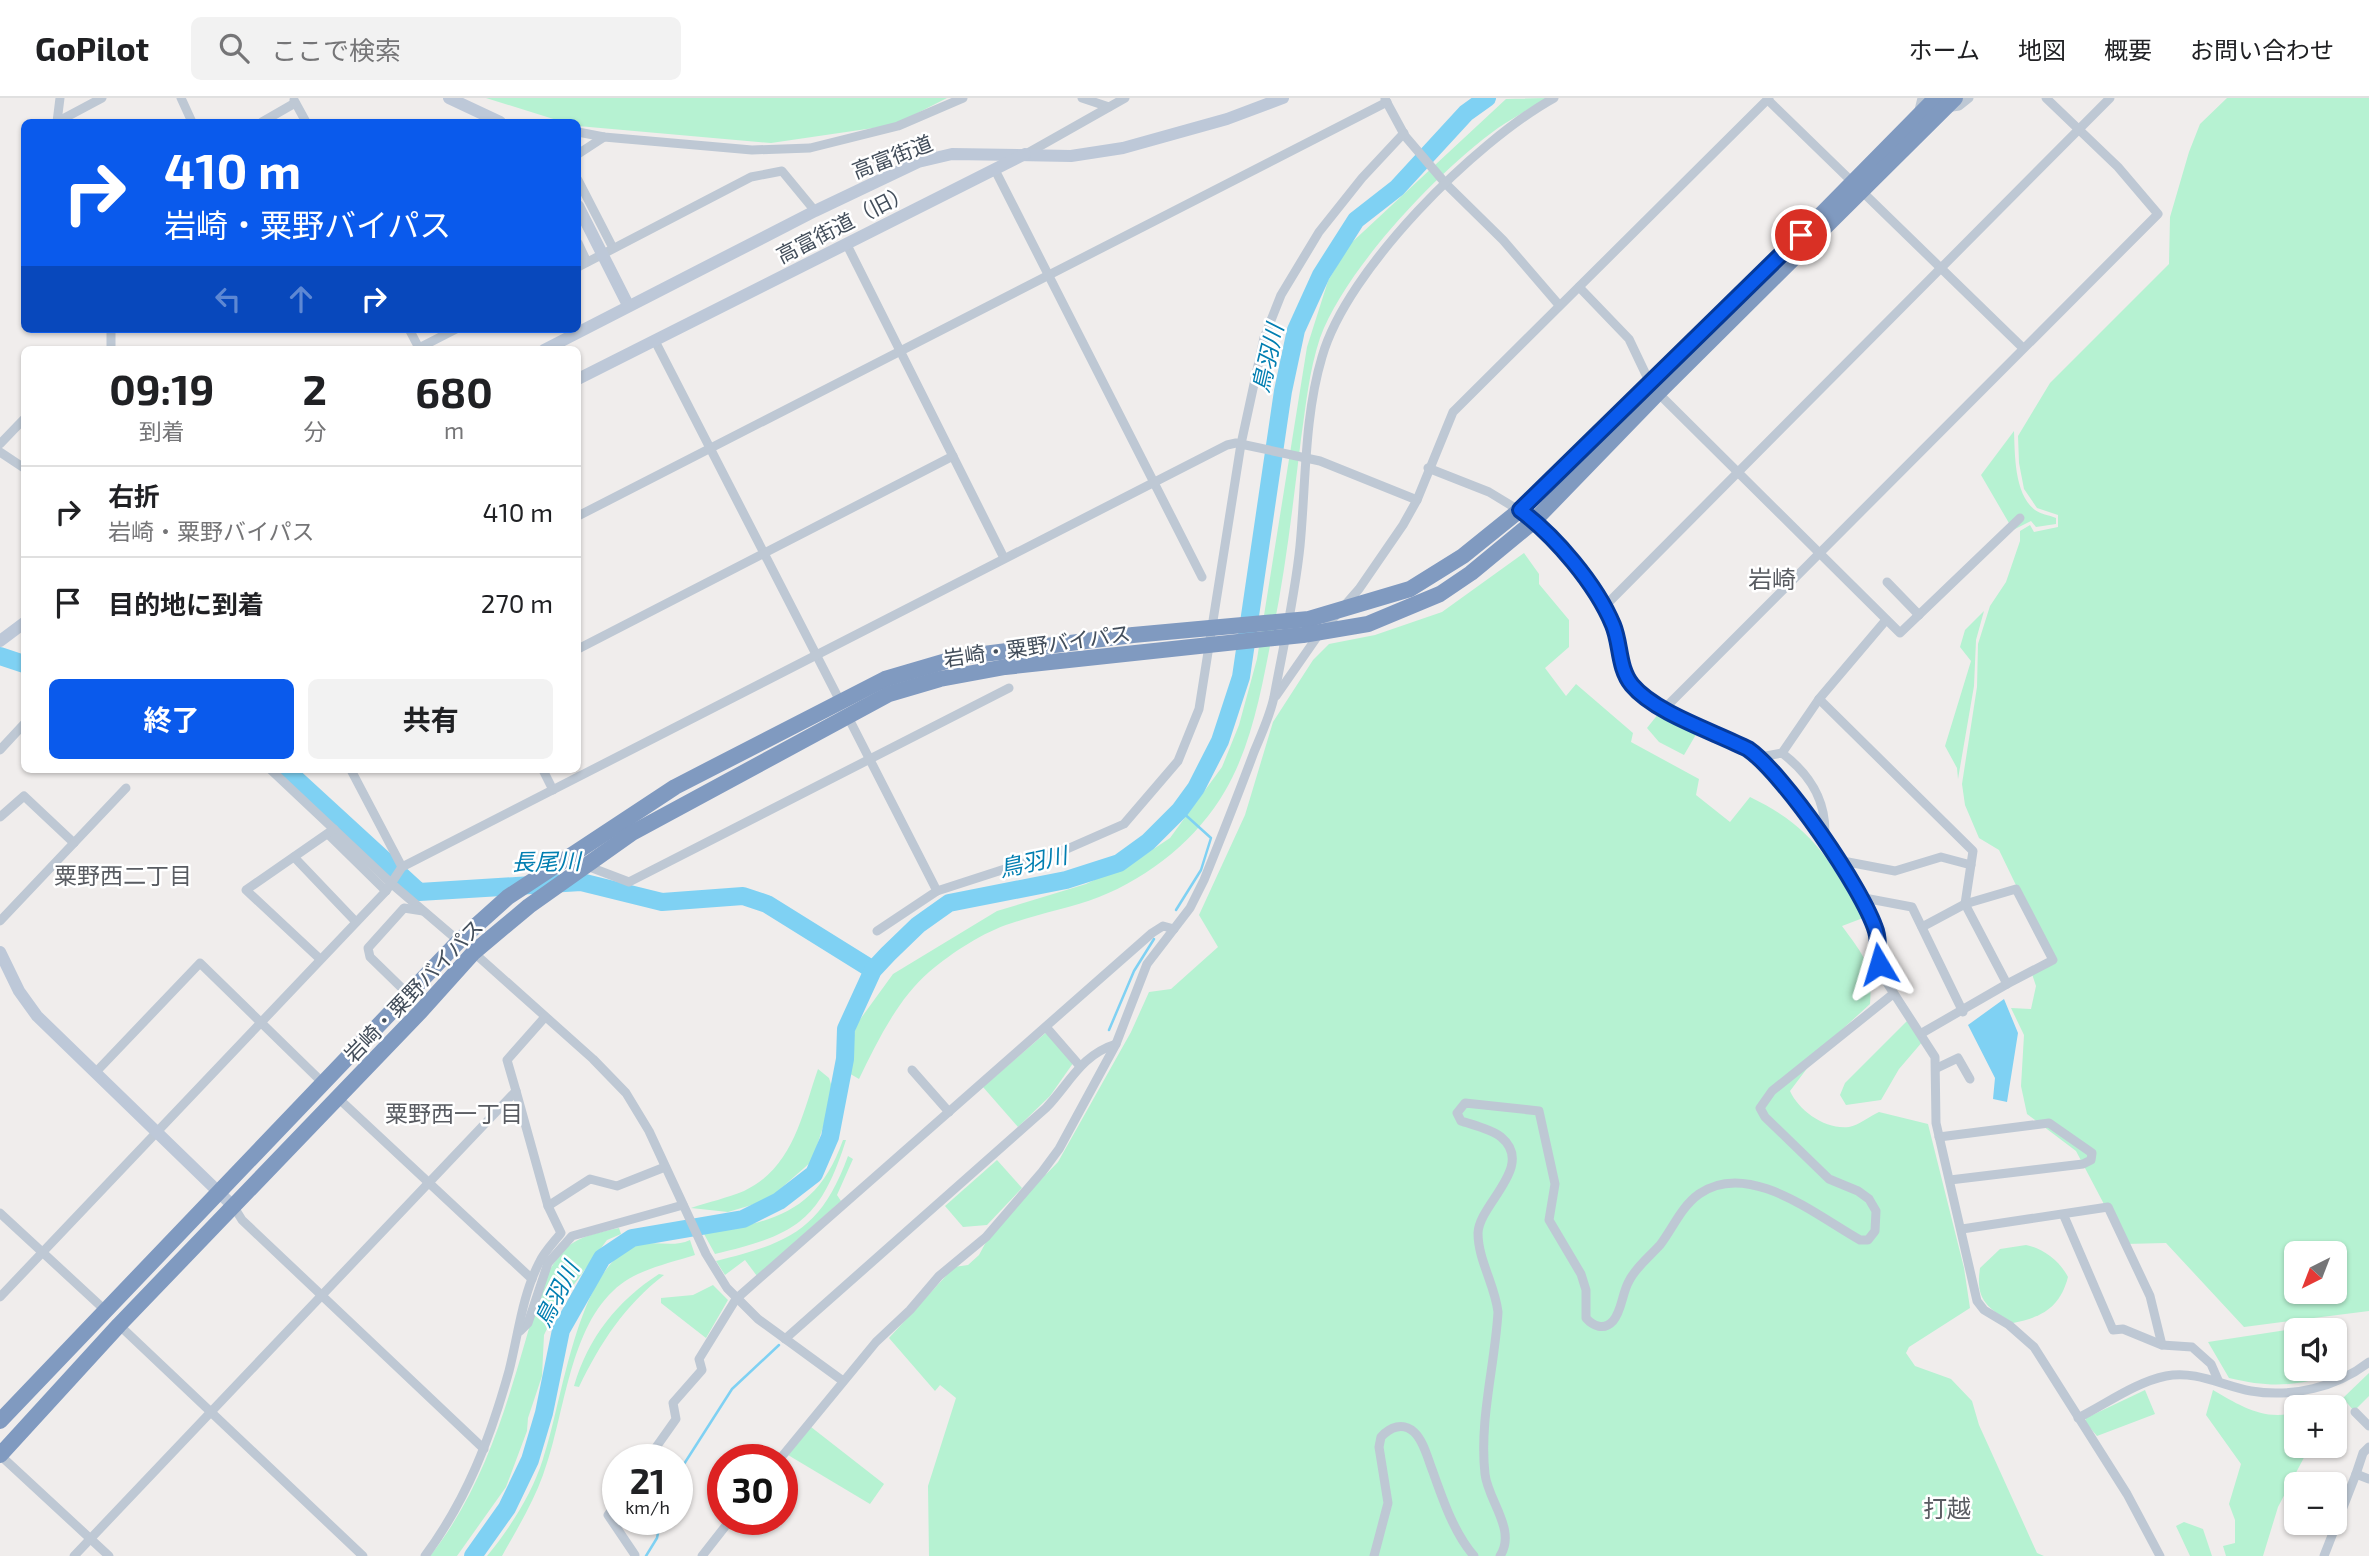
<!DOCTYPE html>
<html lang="ja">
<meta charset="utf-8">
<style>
:root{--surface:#fff;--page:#f2f2f2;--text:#202124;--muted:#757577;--line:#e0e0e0;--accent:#0a5aec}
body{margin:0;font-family:"Exo 2","Noto Sans JP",sans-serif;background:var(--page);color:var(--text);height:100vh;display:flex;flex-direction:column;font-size:26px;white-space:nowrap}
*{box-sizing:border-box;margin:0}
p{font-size:23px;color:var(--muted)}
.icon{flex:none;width:38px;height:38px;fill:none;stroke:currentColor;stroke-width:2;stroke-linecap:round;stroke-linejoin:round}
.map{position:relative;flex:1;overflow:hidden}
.side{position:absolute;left:21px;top:248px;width:560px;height:427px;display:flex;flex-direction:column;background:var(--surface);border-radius:10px;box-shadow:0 2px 5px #0004}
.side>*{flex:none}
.top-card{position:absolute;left:21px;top:21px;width:560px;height:214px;border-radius:10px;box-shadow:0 2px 5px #0004;background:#0a5aec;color:#fff;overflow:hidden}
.needle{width:46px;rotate:222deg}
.fabs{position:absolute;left:2284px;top:1143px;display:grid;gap:14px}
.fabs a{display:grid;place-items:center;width:63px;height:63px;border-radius:10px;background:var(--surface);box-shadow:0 2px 5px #0004;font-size:35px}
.speed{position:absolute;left:602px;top:1346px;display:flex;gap:14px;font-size:35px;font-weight:700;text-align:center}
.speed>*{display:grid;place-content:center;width:91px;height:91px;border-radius:50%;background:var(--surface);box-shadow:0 2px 5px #0004;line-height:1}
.speed small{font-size:18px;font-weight:400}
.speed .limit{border:10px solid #d22;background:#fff;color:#111}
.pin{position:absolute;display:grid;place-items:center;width:60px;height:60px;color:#fff;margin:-30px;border:4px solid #fff;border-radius:50%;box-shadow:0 2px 7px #0007}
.me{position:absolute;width:77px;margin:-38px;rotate:353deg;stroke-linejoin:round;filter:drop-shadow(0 0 5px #0008)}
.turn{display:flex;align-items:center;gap:24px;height:147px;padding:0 28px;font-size:32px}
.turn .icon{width:91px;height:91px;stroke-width:2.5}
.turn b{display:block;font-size:49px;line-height:60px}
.lanes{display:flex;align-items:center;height:66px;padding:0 28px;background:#0003;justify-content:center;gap:35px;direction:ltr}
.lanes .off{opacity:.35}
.eta{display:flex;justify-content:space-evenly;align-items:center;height:119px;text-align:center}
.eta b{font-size:42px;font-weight:700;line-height:49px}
.cta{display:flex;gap:14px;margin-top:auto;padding:14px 28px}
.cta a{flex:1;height:80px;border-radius:10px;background:var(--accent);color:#fff;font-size:28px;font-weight:700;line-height:80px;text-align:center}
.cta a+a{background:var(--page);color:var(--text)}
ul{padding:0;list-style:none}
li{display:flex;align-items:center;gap:21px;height:91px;padding:0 28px;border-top:2px solid var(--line)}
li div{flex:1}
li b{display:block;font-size:26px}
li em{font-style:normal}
header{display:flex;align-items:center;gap:42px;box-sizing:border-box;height:98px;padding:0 35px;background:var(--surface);border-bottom:2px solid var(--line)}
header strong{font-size:33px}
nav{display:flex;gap:38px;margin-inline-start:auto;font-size:24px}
.search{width:490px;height:63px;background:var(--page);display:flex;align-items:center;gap:18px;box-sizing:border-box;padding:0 24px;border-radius:10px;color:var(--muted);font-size:26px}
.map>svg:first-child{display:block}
</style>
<header>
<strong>GoPilot</strong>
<div class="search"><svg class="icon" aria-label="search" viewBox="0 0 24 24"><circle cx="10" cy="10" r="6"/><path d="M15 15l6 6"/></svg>ここで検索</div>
<nav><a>ホーム</a><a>地図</a><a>概要</a><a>お問い合わせ</a></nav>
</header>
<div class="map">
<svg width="2369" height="1458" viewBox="0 0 2369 1458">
<rect width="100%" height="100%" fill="#f0edec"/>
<g fill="#b6f2d2" fill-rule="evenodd">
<polygon points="486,0 947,0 894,27 771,45 578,28 578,24 563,24"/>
<path d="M1548,0C1531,10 1514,19 1498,30C1438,73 1345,171 1320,240C1309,273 1306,307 1301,341C1293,405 1286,470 1273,533C1262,587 1253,645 1225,693C1198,740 1150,779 1099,799C1071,810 1041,815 1012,825C983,834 953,854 929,874C897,902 877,944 859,981L847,974L856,927L893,876L997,813L1086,786L1140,760L1170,740L1222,669L1239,627L1257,561L1307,249L1328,183L1349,147L1506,1Z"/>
<path d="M2227,0H2369V1213L2244,1229L2166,1145L2125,1146L2076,1053L2027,1016L2021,988L2024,937L2011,910L2031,911L2036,888L2032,876L2053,864L1999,752L1979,740L1965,707L1962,686L1977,589L1978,546L1990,508L2006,484L2020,443V433L2030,427L2034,434L2058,429V417L2037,410L2024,391L2019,365L2018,338L2050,285L2169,166L2170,119L2189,54L2200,26ZM2296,1155H2334V1194H2296Z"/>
<path d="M2014,333C2015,356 2014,396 2035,412C2040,416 2049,417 2056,420V426L2036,429L2031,423L2013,432L1981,377Z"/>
<path d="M1524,455L1539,476V486L1569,522V549L1545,570L1566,598L1576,586L1633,635L1631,644L1699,681L1696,697L1730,724L1750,699C1814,730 1829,762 1863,820L1842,828C1864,858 1873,867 1870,906L1824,948L1790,993C1799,1013 1826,1032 1849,1029C1859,1027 1870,1018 1879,1014L1928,1026L1964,1170L1970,1210L1909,1249L1906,1255L1915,1268L1951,1281L1972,1303L1979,1327L2037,1455L2044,1458H929L928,1388L956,1300L940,1287L935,1293L889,1240L954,1169L968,1167L979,1157L993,1131L1058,1064L1131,934L1149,894L1171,891L1218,849L1199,817L1245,717L1273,624L1313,562L1329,546L1375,537L1442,514Z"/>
<polygon points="1984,513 1976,542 1974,588 1958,681 1957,670 1945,648 1971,563 1960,549 1965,532"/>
<polygon points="1659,615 1698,633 1684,657 1659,644 1647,630"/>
<polygon points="1908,922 1923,943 1899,971 1881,1002 1846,1007 1840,997 1845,985"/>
<polygon points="1049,932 1076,961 1050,998 1018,1029 983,989"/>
<path d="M818,971L829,980L834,995L812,1063L770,1100L755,1106L728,1114L691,1110C709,1104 727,1100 744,1093C793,1070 802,1017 818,971Z"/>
<path d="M843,1042H846C820,1124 795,1137 715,1156L704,1136C774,1123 817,1115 843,1042Z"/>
<path d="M848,1058L853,1061L837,1097L841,1103L757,1178L745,1162L725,1177L716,1163C789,1145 821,1132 848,1058Z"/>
<polygon points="997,1062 1022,1090 987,1127 963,1129 945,1108"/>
<path d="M619,1130L621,1136L607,1142L558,1208L544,1237L542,1278L528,1320L527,1333L506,1389L457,1458H430C492,1380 513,1283 541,1189C563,1145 571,1140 619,1130Z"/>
<path d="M690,1142L695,1157C667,1166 634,1172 613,1193C568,1235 564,1322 543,1377C533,1405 517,1431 502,1458H487C510,1430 532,1396 543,1361C562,1307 576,1175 632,1149C651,1140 671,1151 690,1142Z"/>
<path d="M2026,1147C2042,1150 2060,1163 2068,1179C2060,1209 2043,1219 2013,1225C1987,1210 1975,1202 1980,1170L2000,1151Z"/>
<path d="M659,1176L664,1177C625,1207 600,1245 579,1289L574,1288C588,1240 617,1203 659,1176Z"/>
<polygon points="713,1187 728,1202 706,1240 661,1205 661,1200 693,1197"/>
<path d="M2326,1226L2327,1232H2296V1270L2334,1271L2335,1277C2293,1288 2271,1290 2229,1280L2208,1244Z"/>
<polygon points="2369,1275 2369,1298 2354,1313 2343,1300"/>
<polygon points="2145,1292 2155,1316 2097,1338 2085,1324 2086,1320"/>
<path d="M2213,1292C2239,1307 2265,1324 2296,1314V1348H2310L2278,1409L2263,1458H2226L2223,1448L2235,1445V1422L2229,1406L2241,1366L2206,1317Z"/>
<polygon points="811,1329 884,1386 870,1406 788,1357"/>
<polygon points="2184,1424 2203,1431 2212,1458 2190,1458 2176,1428"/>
</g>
<polygon fill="#7fd1f3" points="2004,901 2018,935 2007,1004 1993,1001 1995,980 1968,927"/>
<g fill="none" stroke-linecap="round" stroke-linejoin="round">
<g stroke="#7fd1f3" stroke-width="2.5">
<polyline points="1176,812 1201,772 1211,740 1180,712"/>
<polyline points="1109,932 1134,873 1154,841"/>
<polyline points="677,1377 732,1291 779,1247"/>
<polyline points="646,1458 657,1440 661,1421"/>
</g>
<g stroke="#7fd1f3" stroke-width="18">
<polyline points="0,558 24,566"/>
<polyline points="286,672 419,794 581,784 662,804 743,798 767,806 873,872"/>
<polyline points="473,1458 507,1410 530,1362 544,1315 561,1232 602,1160 632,1140 743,1121 779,1103 814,1076 830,1039 845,961 846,931 873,872 888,856 918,827 949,805 1066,782 1119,765 1148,744 1180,712 1196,690 1220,643 1241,579 1283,293 1296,232 1321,177 1356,122 1397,90 1466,15 1487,0"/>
</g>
<g stroke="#bec8d4" stroke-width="9">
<polyline points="181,0 192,24"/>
<polyline points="1082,0 1109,9"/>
<polyline points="1385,1 1405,38 1446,86 1503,142 1559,207"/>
<polyline points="294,2 306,24"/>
<polyline points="1768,2 2023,250"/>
<polyline points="1946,10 1959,8 1969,0"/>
<polyline points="1918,16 1922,0"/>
<polyline points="57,24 102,0"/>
<polyline points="57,24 60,0"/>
<polyline points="262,24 295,5"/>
<polyline points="578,34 604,39 752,52 810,50 898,28 963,0"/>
<polyline points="578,56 604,39"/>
<polyline points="1026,56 1125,0"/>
<polyline points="995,72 1202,479"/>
<polyline points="578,82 613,150"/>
<polyline points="578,145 587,164"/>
<polyline points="846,145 1004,460"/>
<polyline points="578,169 751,79 782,73 815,113"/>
<polyline points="1579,189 1629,241 1649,283"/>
<polyline points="409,231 420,252"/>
<polyline points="655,243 841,605"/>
<polyline points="111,252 111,231"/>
<polyline points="415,252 456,231"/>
<polyline points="1658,295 1900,535 2020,420"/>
<polyline points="0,346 24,321"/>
<polyline points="0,354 24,370"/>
<polyline points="1428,370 1489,394 1522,414"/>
<polyline points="578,418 1387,4"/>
<polyline points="1533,422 1581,475 1604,509 1614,529 1624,575 1631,586 1663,612 1705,629 1761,659 1824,745 1859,799 1876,834 1882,877 1935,959 1936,1025 1977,1203 1984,1212 2009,1227 2034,1249 2127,1396 2160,1458"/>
<polyline points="1887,484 1919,517"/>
<polyline points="1604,509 2110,0"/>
<polyline points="1886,522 1819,601 1973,753 1965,806 2007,886 1922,935"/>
<polyline points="578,551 953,358"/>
<polyline points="1276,598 1317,539 1359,491 1403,427 1417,402 1453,314 1769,0"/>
<polyline points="1663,612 2158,116 2118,69 2046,0"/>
<polyline points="847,617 937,793"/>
<polyline points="0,652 24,626"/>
<polyline points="1782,655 1819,601"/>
<path d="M1761,659L1782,655C1812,678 1829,706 1824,745"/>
<polyline points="271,672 392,786 461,845"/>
<polyline points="351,672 402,769"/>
<polyline points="543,672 553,692"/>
<polyline points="0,719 24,698 74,745"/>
<polyline points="328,736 386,793"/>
<polyline points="294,759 356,824"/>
<polyline points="587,768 629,784 1009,590"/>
<polyline points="1840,768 1848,764 1895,773 1941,759 1971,767"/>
<polyline points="1859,799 1912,809 1963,914"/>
<polyline points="0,823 126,690"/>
<polyline points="1922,829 1965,806 2016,791 2053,862 2007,886"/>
<polyline points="877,833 937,793 1067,751 1124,726 1178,663 1199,611 1241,346 1264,240 1281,197 1319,134 1362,80 1404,35"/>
<polyline points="472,853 593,961 626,995 649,1033 706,1156 727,1190 758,1221 843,1283"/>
<polyline points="320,861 246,792 334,731"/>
<polyline points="408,896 370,859 368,850 404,810 423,813"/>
<polyline points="1046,929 1079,967"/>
<polyline points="1937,970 1958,960 1970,981"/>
<polyline points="912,972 949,1014"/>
<polyline points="95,975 200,865 324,986"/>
<polyline points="338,1000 532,1181"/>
<polyline points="1939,1039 2049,1025 2092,1055 2091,1062 2083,1066 1950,1082"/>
<polyline points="548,1108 590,1081 617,1088 665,1069"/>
<polyline points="234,1109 242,1122 484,1351"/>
<polyline points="0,1115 106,1213"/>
<polyline points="2064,1118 2113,1232 2123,1231 2162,1247 2192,1249 2211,1266 2218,1282"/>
<polyline points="1962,1131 2108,1109 2150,1198 2162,1247"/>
<polyline points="0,1199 386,793 402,769 1227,347 1236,345 1320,363 1417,402"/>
<polyline points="119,1227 363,1458"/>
<polyline points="520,1233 528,1225 548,1165 572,1138 683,1107"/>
<path d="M785,1241L1046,1010C1070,985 1081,957 1116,946"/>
<polyline points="2355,1314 2369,1328"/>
<path d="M2078,1320C2106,1306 2136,1284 2166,1278C2196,1272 2223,1288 2251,1293C2292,1300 2337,1289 2369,1264"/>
<polyline points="0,1357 109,1458"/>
<polyline points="647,1362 676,1321 673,1305 702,1272 699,1261 736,1201 1152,835 1163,828 1174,831"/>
<path d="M779,1362L876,1244L910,1212L939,1178L986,1139L1042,1074L1059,1051L1116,946L1147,866L1190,810L1204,782C1221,740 1238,697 1254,654C1261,637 1270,618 1274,599C1283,550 1295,498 1300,448C1306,386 1304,319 1322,259C1347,171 1475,44 1554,0"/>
<polyline points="2356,1376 2363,1355 2369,1349"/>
<polyline points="618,1403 608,1417 635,1457"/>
<polyline points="74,1458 516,993 507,962 545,919"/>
<path d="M425,1458C467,1401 490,1341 509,1273C518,1238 522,1198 539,1165C544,1154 554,1144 561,1135L548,1108L516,993"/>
<polyline points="702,1458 731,1421"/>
<path d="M1374,1458L1388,1405L1379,1349L1381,1339C1390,1329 1403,1324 1414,1334C1424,1343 1428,1362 1433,1374C1443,1402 1454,1435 1474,1458"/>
<path d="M1500,1458C1517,1432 1488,1403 1485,1376C1479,1322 1495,1267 1498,1214C1495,1187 1478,1162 1478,1135C1479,1106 1536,1068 1501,1039C1491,1031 1473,1027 1461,1023L1457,1015L1465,1005L1539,1013L1555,1086L1549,1122L1581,1176L1586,1192V1220C1593,1228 1604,1233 1613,1223C1622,1213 1622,1195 1629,1183C1636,1169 1649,1159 1660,1147C1673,1130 1681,1109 1699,1096C1749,1061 1817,1118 1860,1142H1868L1875,1133L1876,1113L1869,1101L1858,1093L1829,1081L1765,1019L1760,1010L1772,993L1893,896"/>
<polyline points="2324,1458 2356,1376 2369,1381"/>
</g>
<g stroke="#bdc8d8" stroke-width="12">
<polyline points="449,0 500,24"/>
<polyline points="578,108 628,207"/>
<polyline points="544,252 815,113 918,64 952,56 1071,58 1123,50 1227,21 1283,0"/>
<polyline points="578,281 1025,56"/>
<polyline points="0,543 24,525"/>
<polyline points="0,854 19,893 37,918 234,1109"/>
</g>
<g stroke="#809ac0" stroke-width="16">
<polyline points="0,1323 459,843 508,799 675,689 885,581 960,559 1133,537 1309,521 1410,491 1463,458 1520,412 1801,137 1936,0"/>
<polyline points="0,1357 119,1227 421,913 474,854 529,808 632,735 889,596 940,581 1005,569 1303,537 1368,526 1440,496 1471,475 1534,423 1658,295 1955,0"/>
</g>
</g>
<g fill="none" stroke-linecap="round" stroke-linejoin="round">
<defs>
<path id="route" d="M1801,137L1520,412C1555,438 1596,486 1613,527C1621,546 1618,570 1632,587C1655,615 1715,634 1748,651C1784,676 1863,791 1876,833C1879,843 1878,856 1879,866"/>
</defs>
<use href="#route" stroke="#063a99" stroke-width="18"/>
<use href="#route" stroke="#0a5aec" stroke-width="12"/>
</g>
<g text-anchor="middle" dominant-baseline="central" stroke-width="5" stroke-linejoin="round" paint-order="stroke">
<g font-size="21" fill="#434e5b" stroke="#fff">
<text transform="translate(892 58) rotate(-21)">高富街道</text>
<text transform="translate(843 125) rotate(-27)">高富街道（旧）</text>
<text transform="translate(1037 547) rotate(-8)">岩崎・粟野バイパス</text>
<text transform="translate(413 892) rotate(-46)">岩崎・粟野バイパス</text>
</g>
<g font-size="23" font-style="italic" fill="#017eb1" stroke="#fff">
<text transform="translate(1267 260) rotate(-77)">鳥羽川</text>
<text transform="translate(546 763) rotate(-1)">長尾川</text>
<text transform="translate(1033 763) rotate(-12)">鳥羽川</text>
<text transform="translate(556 1196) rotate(-63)">鳥羽川</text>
</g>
<g font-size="23" fill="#595c62" stroke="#fff">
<text x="123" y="777">粟野西二丁目</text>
<text x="454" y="1015">粟野西一丁目</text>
</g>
<g font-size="24" fill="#595c62" stroke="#fff">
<text x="1772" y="480">岩崎</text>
<text x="1947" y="1409">打越</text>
</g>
</g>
</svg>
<div class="fabs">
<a><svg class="needle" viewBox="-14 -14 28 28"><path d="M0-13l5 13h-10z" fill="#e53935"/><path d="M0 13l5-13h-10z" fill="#757577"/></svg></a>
<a><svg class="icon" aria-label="sound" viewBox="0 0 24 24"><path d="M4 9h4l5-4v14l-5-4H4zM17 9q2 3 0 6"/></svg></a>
<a>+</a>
<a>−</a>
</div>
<div class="speed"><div>21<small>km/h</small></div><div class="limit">30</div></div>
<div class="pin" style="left:1801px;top:137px;background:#d93025"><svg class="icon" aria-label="arrive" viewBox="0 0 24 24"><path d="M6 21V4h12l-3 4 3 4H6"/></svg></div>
<svg class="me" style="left:1879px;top:866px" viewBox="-20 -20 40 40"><path d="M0-17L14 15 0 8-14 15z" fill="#0a5aec" stroke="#fff" stroke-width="4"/></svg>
<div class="top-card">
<div class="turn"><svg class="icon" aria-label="right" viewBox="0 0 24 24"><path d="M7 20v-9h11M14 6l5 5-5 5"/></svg><div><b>410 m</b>岩崎・粟野バイパス</div></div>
<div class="lanes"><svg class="icon off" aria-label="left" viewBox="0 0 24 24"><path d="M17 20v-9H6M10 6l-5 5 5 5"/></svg><svg class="icon off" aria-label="ahead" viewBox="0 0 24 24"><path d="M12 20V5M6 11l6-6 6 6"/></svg><svg class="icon" aria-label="right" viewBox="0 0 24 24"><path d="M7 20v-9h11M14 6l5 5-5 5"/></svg></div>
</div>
<section class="side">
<div class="eta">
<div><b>09:19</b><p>到着</p></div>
<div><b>2</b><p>分</p></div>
<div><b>680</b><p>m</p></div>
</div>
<ul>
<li><svg class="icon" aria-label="right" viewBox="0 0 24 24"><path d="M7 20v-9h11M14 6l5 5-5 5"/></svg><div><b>右折</b><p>岩崎・粟野バイパス</p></div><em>410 m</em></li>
<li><svg class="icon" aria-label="arrive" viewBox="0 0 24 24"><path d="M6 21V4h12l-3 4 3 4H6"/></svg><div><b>目的地に到着</b></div><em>270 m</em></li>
</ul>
<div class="cta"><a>終了</a><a>共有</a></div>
</section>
</div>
